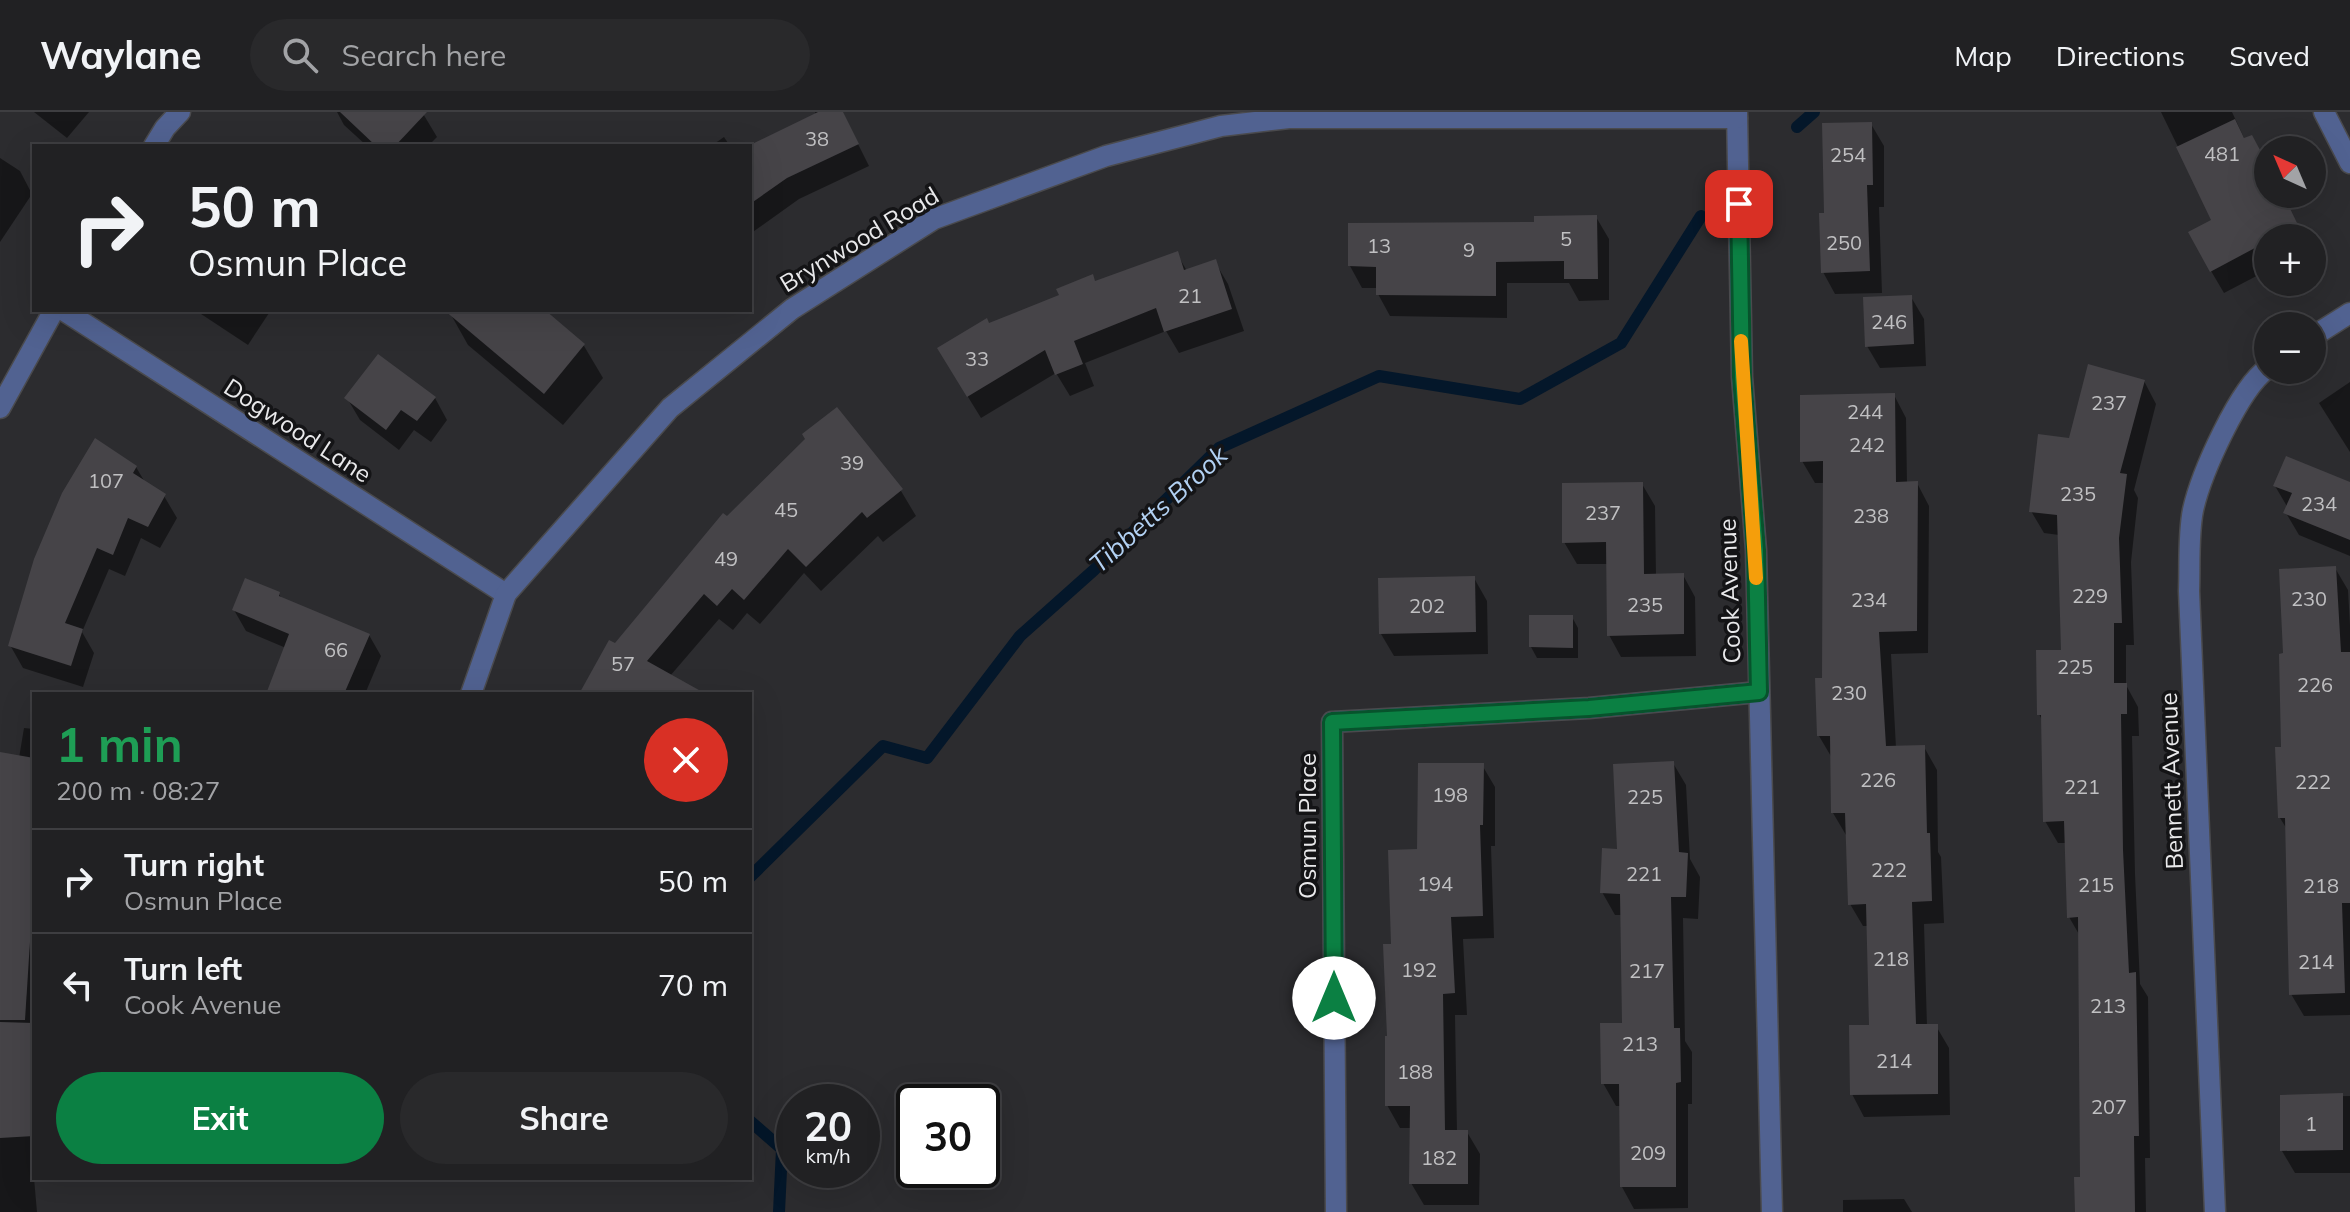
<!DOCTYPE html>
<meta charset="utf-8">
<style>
:root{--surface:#212123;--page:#29292b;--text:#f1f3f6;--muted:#a2a3a6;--line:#3e3e41;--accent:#0b8043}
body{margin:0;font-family:Mulish,sans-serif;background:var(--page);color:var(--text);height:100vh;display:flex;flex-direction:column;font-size:30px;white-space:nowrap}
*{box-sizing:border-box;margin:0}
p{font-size:26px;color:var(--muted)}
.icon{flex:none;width:44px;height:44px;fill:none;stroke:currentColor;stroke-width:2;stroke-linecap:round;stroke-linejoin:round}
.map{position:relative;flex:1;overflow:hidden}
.side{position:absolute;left:32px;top:580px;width:720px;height:488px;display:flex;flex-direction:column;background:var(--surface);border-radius:0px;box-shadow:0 8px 32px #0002,0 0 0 2px var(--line)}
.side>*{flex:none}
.top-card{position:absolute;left:32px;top:32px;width:720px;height:168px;border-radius:0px;box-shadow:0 8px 32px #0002,0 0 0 2px var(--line);background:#212123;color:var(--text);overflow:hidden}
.needle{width:52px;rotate:316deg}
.fabs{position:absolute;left:2254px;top:24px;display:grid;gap:16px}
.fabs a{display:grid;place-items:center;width:72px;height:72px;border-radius:50%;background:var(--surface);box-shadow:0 8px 32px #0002,0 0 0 2px var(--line);font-size:40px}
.speed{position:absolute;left:776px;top:972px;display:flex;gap:16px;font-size:40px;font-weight:700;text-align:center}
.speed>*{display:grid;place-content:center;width:104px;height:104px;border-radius:50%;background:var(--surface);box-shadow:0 8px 32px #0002,0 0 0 2px var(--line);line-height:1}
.speed small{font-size:20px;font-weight:400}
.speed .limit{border:4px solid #111;border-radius:12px;background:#fff;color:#111}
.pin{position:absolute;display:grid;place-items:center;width:68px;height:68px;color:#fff;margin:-34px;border-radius:16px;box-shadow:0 4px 12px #0006}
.me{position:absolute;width:88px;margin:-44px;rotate:0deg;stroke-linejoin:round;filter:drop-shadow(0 0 6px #0008)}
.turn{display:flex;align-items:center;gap:28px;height:168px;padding:0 24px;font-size:36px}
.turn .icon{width:104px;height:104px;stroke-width:2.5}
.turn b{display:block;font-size:56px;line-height:68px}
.round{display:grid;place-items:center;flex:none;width:84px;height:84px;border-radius:42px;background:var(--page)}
.summary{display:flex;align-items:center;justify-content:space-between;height:136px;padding:0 24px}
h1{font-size:48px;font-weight:700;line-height:60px;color:#1e9e55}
.primary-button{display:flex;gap:16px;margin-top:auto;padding:16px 24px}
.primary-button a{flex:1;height:92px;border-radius:48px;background:var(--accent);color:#fff;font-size:32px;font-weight:700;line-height:92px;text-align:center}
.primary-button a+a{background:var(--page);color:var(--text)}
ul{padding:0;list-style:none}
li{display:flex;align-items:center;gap:24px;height:104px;padding:0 24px;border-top:2px solid var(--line)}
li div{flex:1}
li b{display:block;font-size:30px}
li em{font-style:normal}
header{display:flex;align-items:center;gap:48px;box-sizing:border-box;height:112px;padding:0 40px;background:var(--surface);border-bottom:2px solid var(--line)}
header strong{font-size:38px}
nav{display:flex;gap:44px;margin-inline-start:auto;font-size:28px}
.search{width:560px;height:72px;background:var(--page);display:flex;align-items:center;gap:20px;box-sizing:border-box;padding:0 28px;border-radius:44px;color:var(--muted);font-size:30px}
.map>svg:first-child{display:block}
</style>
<header>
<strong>Waylane</strong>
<div class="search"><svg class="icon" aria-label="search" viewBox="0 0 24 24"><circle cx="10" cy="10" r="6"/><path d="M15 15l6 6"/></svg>Search here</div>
<nav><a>Map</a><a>Directions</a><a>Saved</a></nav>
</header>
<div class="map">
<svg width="2350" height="1100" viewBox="0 0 2350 1100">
<rect width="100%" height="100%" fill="#2c2c2f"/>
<g fill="#0007">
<polygon points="34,0 89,0 67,26"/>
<polygon points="337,0 422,0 437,25 428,34 367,34 344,13"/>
<polygon points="815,0 842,0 869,54 799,87 750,122 750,35 816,3"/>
<polygon points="2161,0 2232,0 2245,28 2268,59 2268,82 2282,82 2304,126 2268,126 2268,158 2224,181 2211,159 2214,109"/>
<polygon points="1871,12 1884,34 1884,95 1879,95 1882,181 1835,182 1823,160 1826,103"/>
<polygon points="724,25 730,34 711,34"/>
<polygon points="0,46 20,59 32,82 0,130"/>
<polygon points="1596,105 1609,127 1609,188 1579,189 1569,171 1507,171 1507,206 1390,204 1378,182 1378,176 1362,176 1350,154 1536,112"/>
<polygon points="1177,142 1187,159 1215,150 1228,172 1244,219 1179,241 1166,219 1085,251 1094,274 1070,284 1056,261 981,306 952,259 988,213"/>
<polygon points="1911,185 1924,207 1926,254 1880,256 1867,234"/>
<polygon points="195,198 271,198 248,233"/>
<polygon points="452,198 541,198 584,234 603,266 563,313 468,233 450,201"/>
<polygon points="2144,269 2156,292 2134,378 2138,386 2131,450 2134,533 2126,533 2126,573 2138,595 2139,624 2132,624 2135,762 2140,872 2148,885 2150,1046 2145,1046 2146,1100 2077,1100 2082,1066 2080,824 2069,805 2066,731 2058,731 2045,709 2043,610 2039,602 2063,540 2059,423 2044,421 2031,399 2070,328"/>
<polygon points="2350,270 2350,340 2319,291"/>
<polygon points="1894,283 1906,306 1907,372 1917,371 1929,394 1928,541 1891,542 1896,636 1924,635 1937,658 1938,740 1941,745 1944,811 1924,812 1927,914 1936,914 1949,936 1950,1003 1864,1005 1852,982 1871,915 1868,814 1863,814 1850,792 1846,723 1833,701 1832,646 1819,624 1824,568 1825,371 1815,371 1802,349"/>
<polygon points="347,286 435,286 447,308 431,330 414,318 399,338 360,308"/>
<polygon points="136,355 146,372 164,384 177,406 160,436 141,426 125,464 109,457 82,520 94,541 83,575 23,556 10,533"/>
<polygon points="1642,372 1655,394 1656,464 1683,463 1695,485 1696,544 1621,545 1609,523 1608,452 1577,452 1564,430"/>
<polygon points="2350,372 2350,444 2299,423 2286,401 2288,396 2275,374"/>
<polygon points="901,379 916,404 883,430 878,424 821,479 804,461 760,512 747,501 733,518 719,507 670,564 694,582 582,582 615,534 727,406"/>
<polygon points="2335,456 2348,478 2350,513 2350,903 2304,904 2291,882 2288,719 2280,706 2285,543"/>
<polygon points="1474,466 1487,489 1488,542 1394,544 1381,522"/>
<polygon points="279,482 282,487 369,523 381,544 365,582 268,582 286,536 246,519 234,498"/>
<polygon points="1572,505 1578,516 1578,546 1537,546 1531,535"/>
<polygon points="24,616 34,617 34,1066 37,1100 0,1100 0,643 19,646"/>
<polygon points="1673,651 1686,673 1690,747 1700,765 1698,807 1683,806 1685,929 1692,940 1692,992 1688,992 1688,1096 1634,1097 1622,1075 1621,994 1616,994 1603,971 1624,913 1622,803 1615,803 1602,780 1619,739"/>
<polygon points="1482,653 1495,675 1495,734 1491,734 1494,826 1463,827 1467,903 1455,903 1457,1020 1467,1020 1480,1042 1479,1093 1424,1093 1411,1071 1412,1016 1400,1016 1387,993 1393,834 1419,739"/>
<polygon points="2350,984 2350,1061 2295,1061 2282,1039 2282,985"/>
<polygon points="1904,1087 1912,1100 1843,1100 1843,1088"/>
</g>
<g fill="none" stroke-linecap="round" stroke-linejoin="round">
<g stroke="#04172a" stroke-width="12">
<polyline points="1797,15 1814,0"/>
<polyline points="750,765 883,634 927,646 1020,524 1094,458 1219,336 1379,264 1520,287 1621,231 1701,104"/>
<polyline points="750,1009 782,1037 779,1100"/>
</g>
</g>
<g fill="#464448">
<polygon points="340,0 427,0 395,34 376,34"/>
<polygon points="818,0 843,0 859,32 787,66 750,92 750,33"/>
<polygon points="2235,7 2244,26 2252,23 2268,53 2268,82 2283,82 2298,113 2274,126 2268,126 2268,129 2210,160 2188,120 2211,108 2176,35"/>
<polygon points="1872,10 1873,73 1867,73 1870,159 1821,161 1819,101 1824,101 1822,11"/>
<polygon points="1597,103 1598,167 1564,167 1564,149 1496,150 1496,184 1376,183 1376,155 1348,154 1348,111 1534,110 1534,104"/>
<polygon points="1178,139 1184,158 1216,147 1232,197 1164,220 1156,196 1074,229 1083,252 1055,263 1045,238 967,285 937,236 987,206 989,211 1059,183 1056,177 1093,162 1095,169"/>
<polygon points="1912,183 1914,232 1865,235 1863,185"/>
<polygon points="444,198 545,198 585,232 544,282"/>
<polygon points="378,242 436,285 417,309 401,298 386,318 344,286"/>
<polygon points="2088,252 2145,268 2120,361 2127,362 2119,426 2122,511 2114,511 2114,571 2127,571 2127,602 2121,602 2123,738 2129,861 2136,860 2139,1024 2134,1024 2135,1100 2075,1100 2074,1065 2080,1065 2078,805 2067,806 2064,709 2043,710 2041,603 2037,603 2036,538 2061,538 2057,403 2029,400 2038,322 2069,326"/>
<polygon points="1895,281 1896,370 1918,369 1917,519 1879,520 1886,634 1925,633 1927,721 1930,721 1932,789 1912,790 1916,912 1938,912 1938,982 1850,983 1849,913 1869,913 1866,792 1848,793 1845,701 1831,701 1830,624 1817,624 1815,566 1822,566 1823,349 1800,350 1800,283"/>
<polygon points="837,295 903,377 867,406 862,400 806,455 788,437 744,488 732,477 717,494 704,482 647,549 706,582 579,582 609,528 615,531 723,401 727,404 805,327 802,322"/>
<polygon points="95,326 137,354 133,361 166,382 148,415 128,406 113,443 97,436 65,511 83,517 71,554 8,534 34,447 62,381"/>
<polygon points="2286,344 2350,370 2350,428 2283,401 2292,381 2273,374"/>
<polygon points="1643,370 1644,462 1684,461 1684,522 1607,524 1606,430 1562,431 1562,371"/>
<polygon points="2336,454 2341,540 2350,540 2350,791 2342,791 2345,881 2289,883 2285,706 2278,706 2275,635 2281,635 2279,542 2283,541 2279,457"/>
<polygon points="1475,464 1476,520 1379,522 1378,466"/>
<polygon points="245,466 280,480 279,484 370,522 344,582 266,582 289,522 232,498"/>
<polygon points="1529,503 1573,503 1573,536 1529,535"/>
<polygon points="0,640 34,646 34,767 25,908 0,908"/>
<polygon points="1674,649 1679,740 1688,741 1686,785 1671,785 1674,916 1680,916 1681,970 1676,971 1676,1075 1620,1075 1619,972 1601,972 1600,911 1622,911 1620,782 1600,781 1602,736 1617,737 1613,652"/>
<polygon points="1418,651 1484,651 1483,713 1480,713 1483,804 1451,805 1455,881 1443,882 1445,1018 1468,1018 1468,1072 1409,1072 1410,994 1385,994 1385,924 1387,924 1383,832 1391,832 1388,738 1417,737"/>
<polygon points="0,910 34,911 34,1024 0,1026"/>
<polygon points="2343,981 2343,1038 2280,1039 2280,983"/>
</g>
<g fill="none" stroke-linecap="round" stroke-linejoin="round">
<defs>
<g id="minor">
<polyline points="1737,0 1742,265 1756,438 1772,1100"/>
<polyline points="154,34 165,16 180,0"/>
<polyline points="63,198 506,482"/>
<polyline points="2312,225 2350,201"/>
<polyline points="0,296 54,198"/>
<polyline points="471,582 506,482 670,296 792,197 934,107 1106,44 1221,14 1289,6 1737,6"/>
<polyline points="1336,1100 1332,610 1589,596 1759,580"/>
<path d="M2215,1100L2189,479C2190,453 2188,423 2193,398C2201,362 2239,276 2268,256"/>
</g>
<polyline id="tertiary" points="2324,0 2350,51"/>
</defs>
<use href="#minor" stroke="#4a4a4d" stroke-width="23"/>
<use href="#tertiary" stroke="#4a4a4d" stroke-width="23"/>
<use href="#minor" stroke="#516291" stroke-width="20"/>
<use href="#tertiary" stroke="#516291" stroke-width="20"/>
</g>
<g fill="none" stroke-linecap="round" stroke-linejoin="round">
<defs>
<polyline id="route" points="1334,886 1332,610 1589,596 1759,580 1756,438 1742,265 1739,92"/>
</defs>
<use href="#route" stroke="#07532c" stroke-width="20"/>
<use href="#route" stroke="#0b8043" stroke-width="14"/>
<polyline stroke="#f59e0b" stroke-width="14" points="1741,229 1756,466"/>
</g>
<g text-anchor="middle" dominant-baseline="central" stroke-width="7" stroke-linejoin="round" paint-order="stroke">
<g font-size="20" fill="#c0c0c2">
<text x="817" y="26">38</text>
<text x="2222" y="41">481</text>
<text x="1848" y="42">254</text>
<text x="1566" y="126">5</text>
<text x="1844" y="130">250</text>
<text x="1379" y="133">13</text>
<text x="1469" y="137">9</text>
<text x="1190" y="183">21</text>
<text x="1889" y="209">246</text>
<text x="977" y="246">33</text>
<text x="2109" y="290">237</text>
<text x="1865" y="299">244</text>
<text x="1867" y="332">242</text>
<text x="852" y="350">39</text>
<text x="106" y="368">107</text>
<text x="2078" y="381">235</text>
<text x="2319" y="391">234</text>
<text x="786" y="397">45</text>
<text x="1603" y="400">237</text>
<text x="1871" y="403">238</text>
<text x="726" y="446">49</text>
<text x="2090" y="483">229</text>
<text x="2309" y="486">230</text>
<text x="1869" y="487">234</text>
<text x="1645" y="492">235</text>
<text x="1427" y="493">202</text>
<text x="336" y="537">66</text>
<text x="623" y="551">57</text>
<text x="2075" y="554">225</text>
<text x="2315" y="572">226</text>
<text x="1849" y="580">230</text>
<text x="1878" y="667">226</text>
<text x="2313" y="669">222</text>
<text x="2082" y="674">221</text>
<text x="1450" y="682">198</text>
<text x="1645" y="684">225</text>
<text x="1889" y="757">222</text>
<text x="1644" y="761">221</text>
<text x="1435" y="771">194</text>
<text x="2096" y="772">215</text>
<text x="2321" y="773">218</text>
<text x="1891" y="846">218</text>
<text x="2316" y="849">214</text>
<text x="1419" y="857">192</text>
<text x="1647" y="858">217</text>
<text x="2108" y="893">213</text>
<text x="1640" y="931">213</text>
<text x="1894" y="948">214</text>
<text x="1415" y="959">188</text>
<text x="2109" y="994">207</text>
<text x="2311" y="1011">1</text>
<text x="1648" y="1040">209</text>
<text x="1439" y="1045">182</text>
</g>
<g font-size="24" fill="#e9e9eb" stroke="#141416">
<text transform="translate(859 127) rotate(-31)">Brynwood Road</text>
<text transform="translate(298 318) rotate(33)">Dogwood Lane</text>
<text transform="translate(1729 479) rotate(-92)">Cook Avenue</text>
<text transform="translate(2171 669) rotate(-92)">Bennett Avenue</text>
<text transform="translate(1307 714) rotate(-90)">Osmun Place</text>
</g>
<g font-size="26" font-style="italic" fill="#b2d1f3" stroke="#141416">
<text transform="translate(1158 397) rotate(-42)">Tibbetts Brook</text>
</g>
</g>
</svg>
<div class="fabs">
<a><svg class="needle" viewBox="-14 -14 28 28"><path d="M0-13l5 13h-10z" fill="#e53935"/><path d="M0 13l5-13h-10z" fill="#a2a3a6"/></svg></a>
<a>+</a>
<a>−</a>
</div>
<div class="speed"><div>20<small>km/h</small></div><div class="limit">30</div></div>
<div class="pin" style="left:1739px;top:92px;background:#d93025"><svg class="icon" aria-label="arrive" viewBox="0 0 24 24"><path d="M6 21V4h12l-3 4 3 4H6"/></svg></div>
<svg class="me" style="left:1334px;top:886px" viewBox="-20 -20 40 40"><circle r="19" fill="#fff"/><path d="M0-13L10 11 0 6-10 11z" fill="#0b8043"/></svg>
<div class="top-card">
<div class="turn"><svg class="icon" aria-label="right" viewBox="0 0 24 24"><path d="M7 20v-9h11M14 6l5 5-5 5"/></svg><div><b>50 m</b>Osmun Place</div></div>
</div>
<section class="side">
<div class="summary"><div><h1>1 min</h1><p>200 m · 08:27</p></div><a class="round" style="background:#d93025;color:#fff"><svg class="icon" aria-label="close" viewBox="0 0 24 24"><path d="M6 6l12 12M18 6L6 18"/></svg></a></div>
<ul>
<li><svg class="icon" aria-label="right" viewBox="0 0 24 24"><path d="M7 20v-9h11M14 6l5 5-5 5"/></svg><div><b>Turn right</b><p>Osmun Place</p></div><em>50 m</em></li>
<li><svg class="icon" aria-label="left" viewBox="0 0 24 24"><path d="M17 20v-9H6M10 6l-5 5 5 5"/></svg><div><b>Turn left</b><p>Cook Avenue</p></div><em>70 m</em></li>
</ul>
<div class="primary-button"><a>Exit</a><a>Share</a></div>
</section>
</div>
